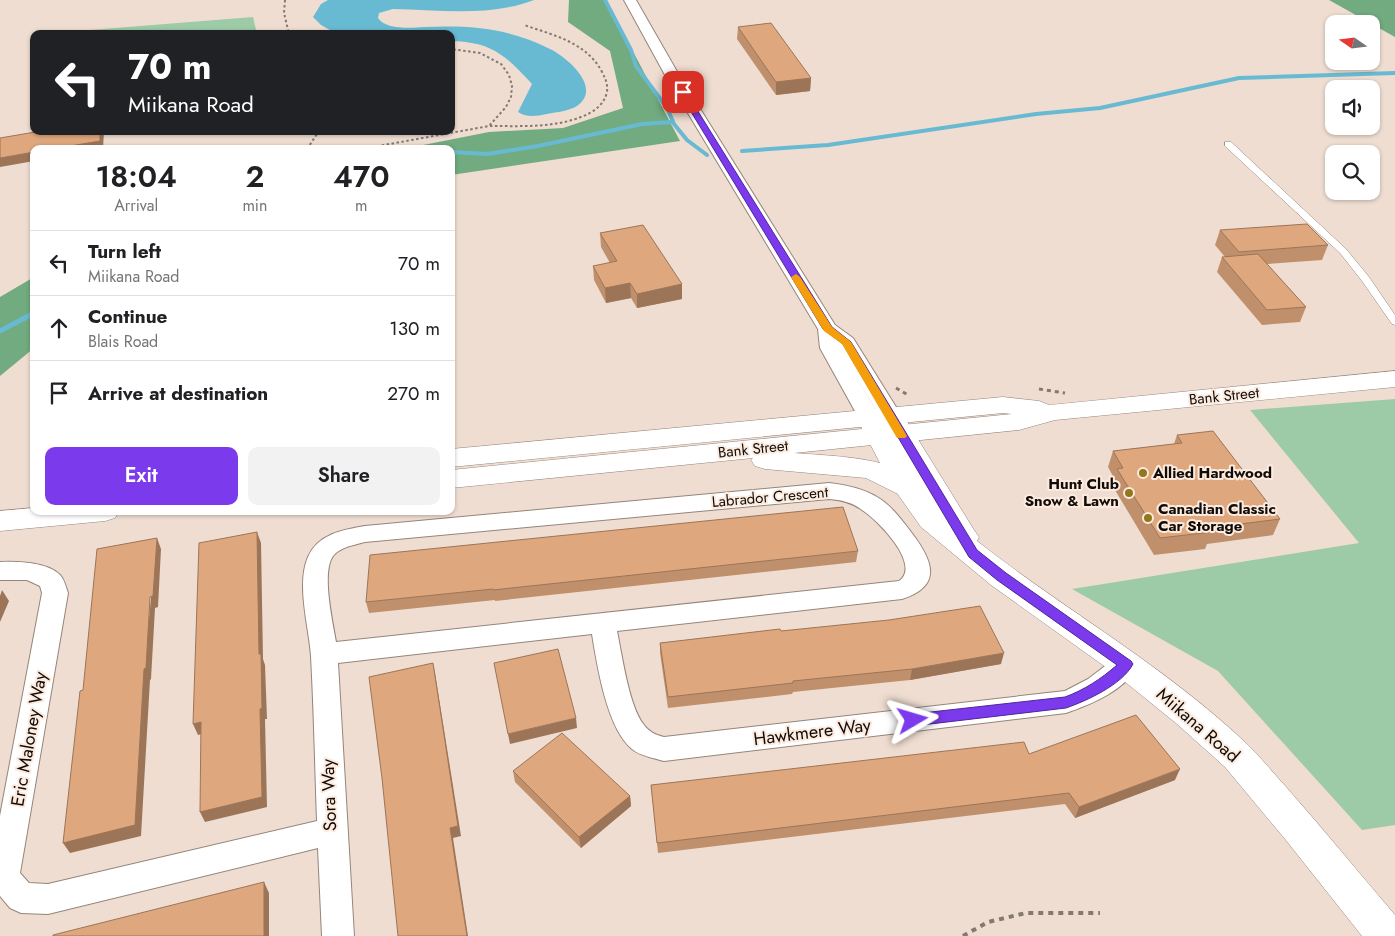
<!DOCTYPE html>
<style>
:root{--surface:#fff;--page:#f2f2f2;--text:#202124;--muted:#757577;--line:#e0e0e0;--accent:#7c3aed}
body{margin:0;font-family:Jost,sans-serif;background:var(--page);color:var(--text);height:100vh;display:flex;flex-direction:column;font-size:19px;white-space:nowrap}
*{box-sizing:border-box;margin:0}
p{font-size:16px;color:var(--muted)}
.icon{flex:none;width:28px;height:28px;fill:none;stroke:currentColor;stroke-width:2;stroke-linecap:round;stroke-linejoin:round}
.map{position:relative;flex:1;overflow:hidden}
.sheet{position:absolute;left:30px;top:145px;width:425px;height:370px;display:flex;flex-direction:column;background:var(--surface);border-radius:10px;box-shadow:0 1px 4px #0004}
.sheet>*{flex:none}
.banner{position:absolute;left:30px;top:30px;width:425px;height:105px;border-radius:10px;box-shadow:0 1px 4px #0004;background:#202124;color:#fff;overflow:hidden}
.needle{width:32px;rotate:284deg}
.tools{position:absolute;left:1325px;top:15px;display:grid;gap:10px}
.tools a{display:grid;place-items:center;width:55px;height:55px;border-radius:10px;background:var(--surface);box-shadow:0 1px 4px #0004;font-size:25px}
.pin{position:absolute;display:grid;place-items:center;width:42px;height:42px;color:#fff;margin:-21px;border-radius:10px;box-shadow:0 2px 8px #0006}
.me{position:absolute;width:55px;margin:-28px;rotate:83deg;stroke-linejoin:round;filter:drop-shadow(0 0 4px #0008)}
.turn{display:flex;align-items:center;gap:18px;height:105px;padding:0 15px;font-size:22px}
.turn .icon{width:65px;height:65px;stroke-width:2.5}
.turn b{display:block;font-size:35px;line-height:42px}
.eta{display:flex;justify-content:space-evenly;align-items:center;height:85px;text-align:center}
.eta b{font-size:30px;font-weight:600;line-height:35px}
.cta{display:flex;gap:10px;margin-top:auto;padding:10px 15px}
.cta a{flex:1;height:58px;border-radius:10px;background:var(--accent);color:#fff;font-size:20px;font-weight:600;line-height:58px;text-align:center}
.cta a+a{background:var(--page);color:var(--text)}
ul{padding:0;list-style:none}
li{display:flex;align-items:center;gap:15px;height:65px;padding:0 15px;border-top:1px solid var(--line)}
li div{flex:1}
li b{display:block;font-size:19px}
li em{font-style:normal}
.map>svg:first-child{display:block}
</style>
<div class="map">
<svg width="1395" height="936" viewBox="0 0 1395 936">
<rect width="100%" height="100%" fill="#efddd1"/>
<g fill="#9dcba7">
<polygon points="253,17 257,34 87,34 90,30"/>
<polygon points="1395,399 1395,825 1362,830 1218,671 1072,589 1359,543 1250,410"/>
</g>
<g fill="#72ab80">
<polygon points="569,0 606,0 680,141 451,175 451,149 403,149 489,132 563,128 623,108 610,51 568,22"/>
<polygon points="1329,0 1395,0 1395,37"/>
<polygon points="34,277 34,348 0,376 0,297"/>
</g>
<path fill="#68bad2" d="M328,0H534C490,17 439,10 393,9L379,13L378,18C386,30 411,28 424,27C470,25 509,28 550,49C567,57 603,88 577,106C569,111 557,112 547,114C536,116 528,118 518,112L532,84C505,55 492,42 451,41V34H337L321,25L313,17L321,4Z"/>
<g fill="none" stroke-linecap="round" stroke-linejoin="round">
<g stroke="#68bad2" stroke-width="4">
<polyline points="605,0 631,50 636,66 667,108 674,124 687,140 707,155"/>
<polyline points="742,151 828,145 1036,114 1100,108 1239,78 1395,73"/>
<polyline points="451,152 487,154 538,146 642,124 672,122"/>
</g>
<polyline stroke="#68bad2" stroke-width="5" points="0,331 34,313"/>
<defs>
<polygon id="service" points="1225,142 1231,142 1346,249 1369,277 1395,315 1395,325 1392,324 1362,281 1340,253 1225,146"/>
<g id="minor">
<polygon points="624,0 636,0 679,75 835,325 853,338 901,415 898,420 890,422 882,420 852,370 880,417 877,422 869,424 861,422 820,348 818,329 665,75"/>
<path d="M829,483C846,485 862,488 877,497C891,505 901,519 911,532C932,559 944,586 902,599L617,631C622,655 629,707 644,725C649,732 656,735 664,737L1065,691L1088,679L1117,657L1126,653L1135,657L1139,664C1126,690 1092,704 1066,713L664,761C654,758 640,756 632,749C607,729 597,665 592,634L338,663L354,936H322L318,848L48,914L21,913L10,908L0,896V816L42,593L40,586L27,580H0V562C16,561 48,562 60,575C64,579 66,587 68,593L20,873L29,883L48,884L317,821C315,766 314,711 311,656C309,627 296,585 308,557C318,534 342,530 365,526ZM829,499C841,500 852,502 862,510C878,520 922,565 899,581L336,642C333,623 321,573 333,556C340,547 354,545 365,542Z"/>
</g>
<path id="tertiary" d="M890,407L899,409L903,415L974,530L979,537L977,541C1066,611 1167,667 1249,746C1262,759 1274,774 1287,788C1324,830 1359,873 1395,915V936H1362L1285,839L1225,767L1177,724L1114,673L991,585L921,527L892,486L856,417L860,411L869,409L879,412L881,409Z"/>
<g id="primary">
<path d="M1395,371V387L1055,420L1019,430L794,453C826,456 902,456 920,486L916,493L906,496L896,493L866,478L765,469L755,466L751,460L753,458L451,488V470L1012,414L1003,413L451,467V449L1003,397L1039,401L1049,405Z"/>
<polygon points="34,508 34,511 119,511 115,518 105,521 0,531 0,511"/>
</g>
</defs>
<use href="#service" stroke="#95857a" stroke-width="1"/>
<use href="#minor" stroke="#95857a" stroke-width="2"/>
<use href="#tertiary" stroke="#95857a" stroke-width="1"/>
<use href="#primary" stroke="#95857a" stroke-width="1"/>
<g stroke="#847870" stroke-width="2" stroke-dasharray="2.5 2.5" stroke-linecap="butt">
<polyline points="285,0 284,13 289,34"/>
<path d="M490,126C520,126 553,128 581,117C594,112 604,105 607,92C608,83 605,78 601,70C585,42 553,35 524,25"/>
<polyline points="307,149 319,131"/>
<polyline points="362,149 489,126 506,107 511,97 512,86 509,75 501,64 480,53 451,49"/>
</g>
<g stroke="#847870" stroke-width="3" stroke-dasharray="4 4" stroke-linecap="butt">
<polyline points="896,388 908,395"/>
<polyline points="1039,389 1065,393"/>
</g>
<polyline stroke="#847870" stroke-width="4" stroke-dasharray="5 5" stroke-linecap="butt" points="963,936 988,922 1026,913 1100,913"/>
<use href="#service" fill="#fff" fill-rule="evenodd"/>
<use href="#minor" fill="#fff" fill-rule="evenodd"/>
<use href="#tertiary" fill="#fff" fill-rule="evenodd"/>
<use href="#primary" fill="#fff" fill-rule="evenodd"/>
</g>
<g fill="#c0906c">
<polygon points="738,27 811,78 810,91 776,95 737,39"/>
<polygon points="1220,230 1328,245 1322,260 1267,264 1306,307 1300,322 1262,325 1217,272 1222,257 1225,257 1215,245"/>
<polygon points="600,233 682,284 682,299 637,308 631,298 606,303 594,280 593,266 610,263 601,247"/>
<polygon points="1177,435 1280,519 1273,535 1207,544 1205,549 1154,555 1112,485 1114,478 1108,467 1113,451 1174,444"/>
<polygon points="858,551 856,562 495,601 495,600 369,613 366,602"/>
<polygon points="781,631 1001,664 910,680 793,692 792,694 668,708 660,653 660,643"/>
<polygon points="1029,754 1175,780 1075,818 1065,804 658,853 651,785"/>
<polygon points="513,771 630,796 631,806 581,848 515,782"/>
</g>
<g fill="#9c7558">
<polygon points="811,78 810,91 776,95 776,82"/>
<polygon points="100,131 104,131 103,149 52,149"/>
<polygon points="34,152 34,161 0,167 0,158"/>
<polygon points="630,283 631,298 606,303 605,288"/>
<polygon points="682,284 682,299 637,308 637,294"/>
<polygon points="257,532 261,543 263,659 265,665 267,719 265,719 267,807 205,822 200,812"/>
<polygon points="157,538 161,549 158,607 155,608 151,679 150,680 141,836 70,853 63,843 144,669"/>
<polygon points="2,590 9,601 0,622 0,596"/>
<polygon points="1004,653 1001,664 910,680 912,669"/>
<polygon points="433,663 435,673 461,836 453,838 468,936 467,936 450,828"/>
<polygon points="576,718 577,728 510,744 508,734"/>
<polygon points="201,722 206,733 198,735 193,724"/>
<polygon points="1180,769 1175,780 1075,818 1079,807"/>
<polygon points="630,796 631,806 581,848 579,837"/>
<polygon points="264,882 269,893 269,936 264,936"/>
</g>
<g fill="#dfa77d" stroke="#9c7558">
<polygon points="771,23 811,78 776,82 738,27"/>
<polygon points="41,131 100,131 100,141 52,149 34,149 34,152 0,158 0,138"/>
<polygon points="1307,224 1328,245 1239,252 1220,230"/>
<polygon points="643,225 682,284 637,294 630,283 605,288 593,266 617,261 600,233"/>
<polygon points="1258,254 1306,307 1267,310 1222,257"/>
<polygon points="1213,431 1280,519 1209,528 1212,532 1160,538 1117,469 1123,468 1113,451 1182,443 1177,435"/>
<polygon points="843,507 858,551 493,590 493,589 366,602 370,555"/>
<polygon points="257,532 259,654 261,654 262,708 260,709 262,797 200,812 201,722 193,724 199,543"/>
<polygon points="157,538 153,596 150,597 146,668 144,669 135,825 63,843 80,691 83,690 97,549"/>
<polygon points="980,606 1004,653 912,669 793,681 793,683 668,697 660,643 780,629 781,631 889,620"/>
<polygon points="558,649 576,718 508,734 494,663"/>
<polygon points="433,663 458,826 450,828 467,936 398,936 382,778 369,677"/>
<polygon points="1136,715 1180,769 1079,807 1069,793 657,843 651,785 1024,742 1029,754"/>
<polygon points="562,733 630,796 579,837 513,771"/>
<polygon points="264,882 264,936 53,936 53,935"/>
</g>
<path fill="#7c3aed" stroke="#51269a" d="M680,90L686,92L832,327L851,342L977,550L1006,573L1131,661L1133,664C1122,685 1086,701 1066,708L913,726L908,724L906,720L908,716L913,714L1065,697C1084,690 1101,679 1117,665L997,580L969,557L851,358L843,344L823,329L679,92Z"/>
<polygon fill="#f59e0b" points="796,274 800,277 832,327 851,342 907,436 905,438 897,438 842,344 824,331 791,277"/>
<g fill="#91771d" stroke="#fcebde" stroke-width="2">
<circle cx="1143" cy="473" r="5"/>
<circle cx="1129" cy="493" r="5"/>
<circle cx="1148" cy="518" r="5"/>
</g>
<g text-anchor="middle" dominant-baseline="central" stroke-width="4" stroke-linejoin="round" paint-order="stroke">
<g font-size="15" fill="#110c08" stroke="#fcebde">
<text transform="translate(1224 396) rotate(-6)">Bank Street</text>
<text transform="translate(753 449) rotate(-6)">Bank Street</text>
<text transform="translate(770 497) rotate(-5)">Labrador Crescent</text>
</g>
<g font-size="15" font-weight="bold" fill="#110c08" stroke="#fcebde" text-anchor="start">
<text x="1153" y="473">Allied Hardwood</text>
<text x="1119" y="484" text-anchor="end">Hunt Club<tspan x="1119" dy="17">Snow &amp; Lawn</tspan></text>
<text x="1158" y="509">Canadian Classic<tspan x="1158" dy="17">Car Storage</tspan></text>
</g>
<g font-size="18" fill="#110c08" stroke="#fcebde">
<text transform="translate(1198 725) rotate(41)">Miikana Road</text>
<text transform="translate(812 732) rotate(-7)">Hawkmere Way</text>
<text transform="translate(29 739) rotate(-80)">Eric Maloney Way</text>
<text transform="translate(329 795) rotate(-92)">Sora Way</text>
</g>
</g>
</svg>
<div class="tools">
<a><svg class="needle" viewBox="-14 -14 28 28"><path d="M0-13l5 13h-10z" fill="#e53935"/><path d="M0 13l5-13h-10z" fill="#757577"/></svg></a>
<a><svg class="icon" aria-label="sound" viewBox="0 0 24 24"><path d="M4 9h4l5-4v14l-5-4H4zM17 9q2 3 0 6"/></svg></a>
<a><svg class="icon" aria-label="search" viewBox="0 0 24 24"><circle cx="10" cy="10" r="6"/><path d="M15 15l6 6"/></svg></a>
</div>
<div class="pin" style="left:683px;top:92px;background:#d93025"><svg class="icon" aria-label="arrive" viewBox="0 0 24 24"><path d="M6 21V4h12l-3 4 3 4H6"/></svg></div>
<svg class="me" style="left:913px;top:720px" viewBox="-20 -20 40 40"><path d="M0-17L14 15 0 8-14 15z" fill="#7c3aed" stroke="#fff" stroke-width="4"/></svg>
<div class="banner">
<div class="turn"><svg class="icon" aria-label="left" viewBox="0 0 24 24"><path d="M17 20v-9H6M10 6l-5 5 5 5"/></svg><div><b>70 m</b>Miikana Road</div></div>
</div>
<section class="sheet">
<div class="eta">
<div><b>18:04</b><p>Arrival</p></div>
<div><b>2</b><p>min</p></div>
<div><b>470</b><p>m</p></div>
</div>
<ul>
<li><svg class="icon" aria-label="left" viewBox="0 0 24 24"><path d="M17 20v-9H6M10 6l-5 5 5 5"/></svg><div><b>Turn left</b><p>Miikana Road</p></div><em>70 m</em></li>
<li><svg class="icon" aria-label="ahead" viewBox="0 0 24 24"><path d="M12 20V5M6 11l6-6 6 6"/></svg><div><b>Continue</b><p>Blais Road</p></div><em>130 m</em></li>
<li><svg class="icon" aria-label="arrive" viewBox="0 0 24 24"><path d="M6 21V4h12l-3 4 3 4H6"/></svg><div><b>Arrive at destination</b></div><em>270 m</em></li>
</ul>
<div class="cta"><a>Exit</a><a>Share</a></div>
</section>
</div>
